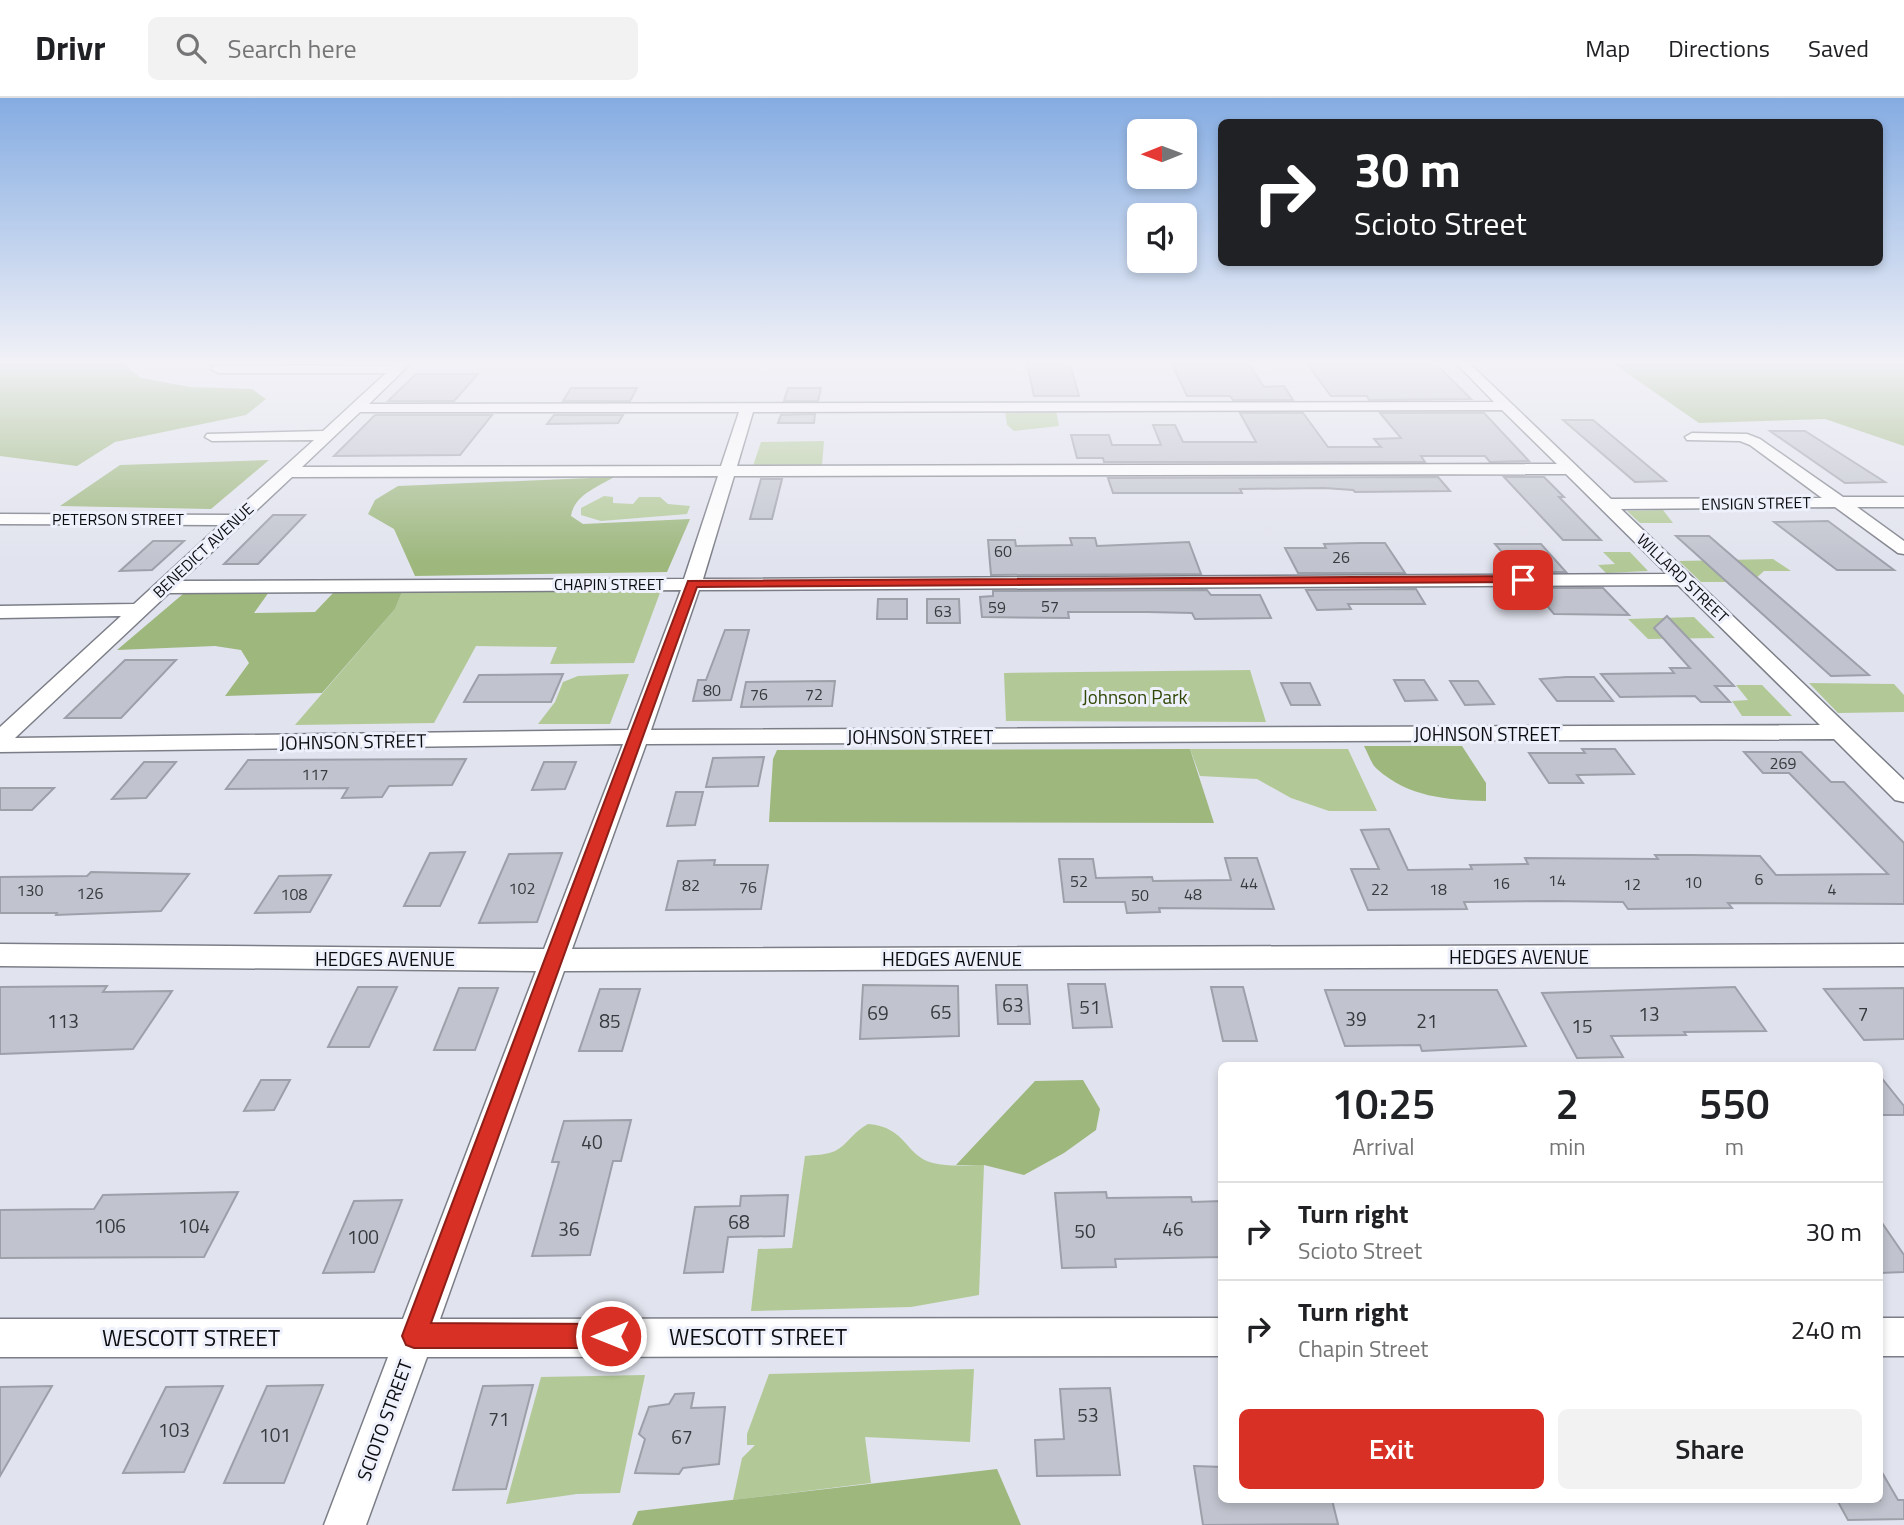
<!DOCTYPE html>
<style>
:root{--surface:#fff;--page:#f2f2f2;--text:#202124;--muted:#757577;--line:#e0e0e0;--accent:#d93025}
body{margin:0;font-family:"Titillium Web",sans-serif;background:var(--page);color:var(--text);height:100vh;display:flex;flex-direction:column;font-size:26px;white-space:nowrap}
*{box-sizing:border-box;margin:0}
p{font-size:23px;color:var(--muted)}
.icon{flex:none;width:38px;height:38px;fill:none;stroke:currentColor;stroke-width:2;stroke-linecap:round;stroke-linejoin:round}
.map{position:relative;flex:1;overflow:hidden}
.details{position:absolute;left:1218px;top:964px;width:665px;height:441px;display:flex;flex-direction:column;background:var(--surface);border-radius:10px;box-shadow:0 4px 10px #0003}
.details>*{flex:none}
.guide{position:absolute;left:1218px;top:21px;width:665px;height:147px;border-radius:10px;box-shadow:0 4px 10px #0003;background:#202124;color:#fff;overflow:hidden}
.needle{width:46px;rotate:269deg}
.buttons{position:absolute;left:1127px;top:21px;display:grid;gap:14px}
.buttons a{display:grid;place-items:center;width:70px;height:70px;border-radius:10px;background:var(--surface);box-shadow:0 4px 10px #0003;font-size:35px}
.pin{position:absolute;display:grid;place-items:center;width:60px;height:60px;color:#fff;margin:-30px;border-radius:14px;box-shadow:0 4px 10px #0006}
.me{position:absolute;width:77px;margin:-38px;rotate:270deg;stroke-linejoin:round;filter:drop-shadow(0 0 5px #0008)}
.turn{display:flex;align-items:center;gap:24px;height:147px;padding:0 21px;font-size:32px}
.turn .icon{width:91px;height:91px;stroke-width:2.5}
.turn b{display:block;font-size:49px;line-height:60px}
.eta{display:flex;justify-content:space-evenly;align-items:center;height:119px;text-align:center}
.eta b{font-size:42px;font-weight:600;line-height:49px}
.button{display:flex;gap:14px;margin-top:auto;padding:14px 21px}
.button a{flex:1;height:80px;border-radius:10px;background:var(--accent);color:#fff;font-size:28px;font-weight:600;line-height:80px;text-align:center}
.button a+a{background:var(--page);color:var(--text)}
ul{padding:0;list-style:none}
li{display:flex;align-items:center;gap:21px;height:98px;padding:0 21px;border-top:2px solid var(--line)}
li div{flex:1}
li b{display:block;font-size:26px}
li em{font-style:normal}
header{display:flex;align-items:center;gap:42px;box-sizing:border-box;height:98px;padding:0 35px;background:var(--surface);border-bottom:2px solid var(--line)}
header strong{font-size:33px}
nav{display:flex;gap:38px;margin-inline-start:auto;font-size:24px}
.search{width:490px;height:63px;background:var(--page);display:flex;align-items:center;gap:18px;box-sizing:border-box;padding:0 24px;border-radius:10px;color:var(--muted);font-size:26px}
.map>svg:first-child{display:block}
</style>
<header>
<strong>Drivr</strong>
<div class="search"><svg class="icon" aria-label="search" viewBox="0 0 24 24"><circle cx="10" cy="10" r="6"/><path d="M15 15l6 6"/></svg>Search here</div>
<nav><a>Map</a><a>Directions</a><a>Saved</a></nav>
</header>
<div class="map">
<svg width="1904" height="1427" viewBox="0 0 1904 1427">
<rect width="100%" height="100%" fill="#e1e3ee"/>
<g fill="#b2c997">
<polygon points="1005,312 1056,312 1059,328 1014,333 1007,327"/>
<polygon points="824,343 822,367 753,368 761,344"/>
<polygon points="604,398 613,399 613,405 633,406 639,399 660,399 668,406 690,408 687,416 601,423 581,417 581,410"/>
<polygon points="1663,412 1673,425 1640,425 1627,413"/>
<polygon points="1603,454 1630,454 1648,473 1606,475 1598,467 1615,466"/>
<polygon points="1773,461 1791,473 1764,473 1753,483 1744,484 1701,484 1679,463"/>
<polygon points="506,492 661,492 634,565 550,566 557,549 476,548 434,625 295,627 395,511 402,494"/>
<polygon points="1694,519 1715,540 1648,541 1628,521"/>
<polygon points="1250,572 1266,624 1006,623 1004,575"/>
<polygon points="629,576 610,626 538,626 555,604 563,584 578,578"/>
<polygon points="1809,585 1894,586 1904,597 1904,614 1838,615"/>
<polygon points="1736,587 1762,587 1792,618 1742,618 1732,603 1748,602"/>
<polygon points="1190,651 1348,651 1377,713 1329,713 1291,700 1257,681 1200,678"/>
<path d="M868,1026C907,1029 905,1058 933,1065C949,1069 968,1067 984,1067L979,1197L911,1209L751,1213L758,1151L792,1150L805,1058C814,1057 827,1057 835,1053C847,1047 853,1034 868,1026Z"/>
<polygon points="974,1271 970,1344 865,1339 871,1385 733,1402 742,1360 755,1347 747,1347 747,1336 769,1276"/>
<polygon points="645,1277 620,1395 577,1396 506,1406 541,1279"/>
</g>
<g fill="#9db77d">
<polygon points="0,264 135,264 126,268 141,280 190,289 252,291 266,301 246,317 115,344 77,368 0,358"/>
<polygon points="1611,264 1904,264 1904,348 1825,321 1699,325"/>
<polygon points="269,362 211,411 60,408 120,367"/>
<path d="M614,379C598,389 574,397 571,418L583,426L690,421L667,474L415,478L394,431L368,416L375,402L398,388Z"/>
<polygon points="269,494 254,515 315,514 334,494 402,494 395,511 322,595 225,598 249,565 241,552 215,548 117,552 183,496"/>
<path d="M1364,648H1462L1486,685V703C1447,702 1408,699 1377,671C1371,666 1368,655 1364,648Z"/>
<polygon points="1190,651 1214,725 769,724 773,661 777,652"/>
<polygon points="1083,982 1100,1011 1096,1032 1064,1055 1024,1077 984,1067 956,1067 1035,983"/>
<polygon points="997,1371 1021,1427 632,1427 638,1413"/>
</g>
<g fill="#c1c4ce" stroke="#9d9fa9" stroke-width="2">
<polygon points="1435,265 1471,301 1369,302 1367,298 1331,298 1307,266"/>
<polygon points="1027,266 1070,266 1079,298 1034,298"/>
<polygon points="1172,266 1249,266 1264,289 1284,288 1293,302 1233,302 1230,298 1187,298"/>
<polygon points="416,276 478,276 454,303 388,303"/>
<polygon points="571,290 637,290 630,303 563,303"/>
<polygon points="788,290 821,290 818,303 784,303"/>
<polygon points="1240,315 1303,315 1328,349 1381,349 1374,341 1401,340 1380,315 1484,315 1529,363 1490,364 1485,358 1421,358 1425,364 1104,364 1103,360 1077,360 1071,337 1109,337 1112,347 1161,347 1153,327 1175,327 1183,344 1256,344"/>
<polygon points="815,316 814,325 778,325 781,317"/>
<polygon points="375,317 492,317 460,357 334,358"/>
<polygon points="554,317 623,317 618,325 547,326"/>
<polygon points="1563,322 1593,322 1666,383 1635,384"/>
<polygon points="1770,333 1805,333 1885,384 1845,385"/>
<polygon points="1438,379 1450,393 1355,394 1353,392 1324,390 1240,391 1242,395 1113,395 1108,380"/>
<polygon points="1504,379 1544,379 1564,399 1559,399 1601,442 1563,442"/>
<polygon points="761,381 782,381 772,421 750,421"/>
<polygon points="273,417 305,417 258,466 224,466"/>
<polygon points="1828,423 1894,472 1837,472 1774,424"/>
<polygon points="1676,438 1709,438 1869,577 1831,578"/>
<polygon points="1070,440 1095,440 1097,448 1189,444 1201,476 991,477 988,442 1015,442 1016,448 1072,447"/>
<polygon points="153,443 184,443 152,472 120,473"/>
<polygon points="1361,445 1385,445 1405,475 1298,475 1285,450 1326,450 1324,446"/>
<polygon points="1495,446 1541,446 1566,474 1519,474"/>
<polygon points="1532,490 1603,490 1629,517 1554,516"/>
<polygon points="1416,491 1425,506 1348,506 1351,511 1317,512 1306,492"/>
<polygon points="1207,492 1211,497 1260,497 1271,520 1195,521 1192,515 1148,514 1068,514 1069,520 982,519 980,499 993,498 993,493"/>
<polygon points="878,501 907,501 907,521 877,521"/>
<polygon points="927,501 959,501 960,525 927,525"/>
<polygon points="1667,518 1734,588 1715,588 1730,604 1701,604 1695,598 1620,599 1601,576 1674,575 1670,570 1690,570 1654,530"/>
<polygon points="725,532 749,532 731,602 693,603 698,582 706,582"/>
<polygon points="125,562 176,562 121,620 65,620"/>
<polygon points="563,576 551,604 464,604 479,577"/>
<polygon points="1566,579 1594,579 1613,603 1557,603 1540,581"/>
<polygon points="1394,582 1424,582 1437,602 1405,603"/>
<polygon points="835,583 832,608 741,609 746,584"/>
<polygon points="1450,583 1478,583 1494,606 1465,607"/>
<polygon points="1281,585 1310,585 1320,607 1291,607"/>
<polygon points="1582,651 1615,651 1634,676 1577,677 1583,685 1549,685 1529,655 1585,655"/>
<polygon points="1744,654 1801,654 1831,684 1844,684 1904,745 1904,806 1728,805 1732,810 1628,811 1623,804 1551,803 1464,804 1467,811 1368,812 1351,771 1379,771 1361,732 1389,731 1408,772 1472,771 1470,767 1528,766 1525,760 1658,761 1655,757 1691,757 1760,758 1776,777 1888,776 1789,675 1763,675"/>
<polygon points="764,659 758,688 706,689 713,660"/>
<polygon points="466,661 452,687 389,688 382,699 342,700 348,690 226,691 248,662"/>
<polygon points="144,664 176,664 146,700 112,701"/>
<polygon points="544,664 576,664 565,691 532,692"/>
<polygon points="0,690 54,690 32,712 0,712"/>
<polygon points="676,694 703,694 695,727 667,728"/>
<polygon points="465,754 440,808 404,808 430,755"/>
<polygon points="562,755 537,824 479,825 509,756"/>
<polygon points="1225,760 1257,760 1274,811 1159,810 1160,814 1127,815 1125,804 1064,804 1059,761 1093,761 1096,780 1152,779 1153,783 1231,782"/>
<polygon points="715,762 714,767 768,767 761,811 666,812 678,763"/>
<polygon points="91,774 189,776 161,813 56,817 57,815 0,815 0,779 87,778"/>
<polygon points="331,777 310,814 255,815 279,778"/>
<polygon points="1068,886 1105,886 1112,929 1073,930"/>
<polygon points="863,887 958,888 959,938 860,941"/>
<polygon points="996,887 1027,887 1030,926 998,926"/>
<polygon points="107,888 103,894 172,893 133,951 0,956 0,889"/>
<polygon points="358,889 397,889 369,949 328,949"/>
<polygon points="1211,889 1243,889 1257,943 1223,943"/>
<polygon points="1735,889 1766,933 1684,934 1686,937 1611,938 1623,959 1577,960 1542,895"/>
<polygon points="459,890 498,890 475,952 434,952"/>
<polygon points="1904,890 1904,941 1864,942 1824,891"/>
<polygon points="600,891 640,891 622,953 579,953"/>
<polygon points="1325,892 1497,892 1526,948 1422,953 1420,947 1345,948"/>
<polygon points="1880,978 1904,1008 1904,1017 1880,1017"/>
<polygon points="261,982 290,982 274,1012 244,1013"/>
<polygon points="631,1022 621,1063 613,1063 590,1157 532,1158 559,1064 552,1064 564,1023"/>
<polygon points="238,1094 204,1159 0,1160 0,1112 94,1111 103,1097"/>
<polygon points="1106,1094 1107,1100 1191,1099 1192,1104 1222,1103 1222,1159 1115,1161 1116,1169 1062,1170 1055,1095"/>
<polygon points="788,1097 784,1138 728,1139 723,1174 684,1175 695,1109 740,1108 741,1098"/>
<polygon points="402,1102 374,1174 323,1175 354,1103"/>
<polygon points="1880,1122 1904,1157 1904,1174 1880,1175"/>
<polygon points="323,1287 284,1385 224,1385 267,1288"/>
<polygon points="533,1287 506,1391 453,1392 483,1288"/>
<polygon points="52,1288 0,1378 0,1289"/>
<polygon points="223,1288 184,1374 123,1375 166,1289"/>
<polygon points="1110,1290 1120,1377 1037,1378 1035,1342 1064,1341 1060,1291"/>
<polygon points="694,1295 691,1310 725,1309 719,1366 683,1370 679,1376 635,1375 645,1341 639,1336 649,1309 669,1306 675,1296"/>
<polygon points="1194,1368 1222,1369 1222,1402 1332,1402 1338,1426 1203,1427"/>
<polygon points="1880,1371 1898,1402 1904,1402 1904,1421 1848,1422 1837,1402 1880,1402"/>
</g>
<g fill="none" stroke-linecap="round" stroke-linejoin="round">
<defs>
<g id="minor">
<path d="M398,264H412L369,306L1494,304L1455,264H1468L1611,401L1822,400L1750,347L1740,343L1687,342L1685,339L1692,335L1747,336L1760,341L1843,399H1904V409H1857L1904,443V456L1898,455L1835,409L1621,411L1904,682V704L1895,702L1834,641L646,646L572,851L1904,846V868L564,873L440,1221L1222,1220V1258L427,1259L366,1427H324L388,1259H0V1221H403L536,873L0,868V846L544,851L623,646L0,654V629L121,518L0,520V508L134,506L220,427L0,426V416L231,417L314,342L212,343L205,339L207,336L323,333L386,275H218L211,271L213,268L395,267ZM1502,312L1557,366L737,368L753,314ZM360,314H739L721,368L302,369ZM1566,376L1667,476L703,481L734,378ZM718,378L684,481L181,483L292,379ZM1678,487L1820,627L651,632L699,492ZM681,492L628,632L15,640L169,495Z"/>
<rect x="1880" y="1220" width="24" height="38"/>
</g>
</defs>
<use href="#minor" stroke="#7b7e87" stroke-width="3"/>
<use href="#minor" fill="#fff" fill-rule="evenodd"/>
</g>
<linearGradient id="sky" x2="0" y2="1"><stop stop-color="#85ace2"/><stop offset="0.57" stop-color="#f2f2f7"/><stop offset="1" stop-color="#f2f2f7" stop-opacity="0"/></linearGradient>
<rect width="1904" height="464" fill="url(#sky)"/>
<polygon fill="#d93025" stroke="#8d1f18" stroke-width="2" points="1523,478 1529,482 1527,484 697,489 431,1225 611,1226 620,1229 623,1238 620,1247 611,1250 414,1250 406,1247 402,1238 688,483"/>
<g text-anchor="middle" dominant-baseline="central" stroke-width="6" stroke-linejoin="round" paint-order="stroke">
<g font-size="16" fill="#0b0c0f" stroke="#eef1fb">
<text transform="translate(1756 405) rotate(-1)">ENSIGN STREET</text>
<text x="118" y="421">PETERSON STREET</text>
<text transform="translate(203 452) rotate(-43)">BENEDICT AVENUE</text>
<text transform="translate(1683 480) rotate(44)">WILLARD STREET</text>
<text x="609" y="486">CHAPIN STREET</text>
</g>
<g font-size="16" fill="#383a3f">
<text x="1003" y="453">60</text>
<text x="1341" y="459">26</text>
<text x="1050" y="508">57</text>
<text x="997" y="509">59</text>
<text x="943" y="513">63</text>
<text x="712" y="592">80</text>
<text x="759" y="596">76</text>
<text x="814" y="596">72</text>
<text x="1783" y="665">269</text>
<text x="315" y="676">117</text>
<text x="1759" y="781">6</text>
<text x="1557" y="782">14</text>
<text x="1079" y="783">52</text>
<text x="1693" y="784">10</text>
<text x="1249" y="785">44</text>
<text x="1501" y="785">16</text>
<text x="1632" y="786">12</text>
<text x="691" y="787">82</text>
<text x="748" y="789">76</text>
<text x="522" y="790">102</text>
<text x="1380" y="791">22</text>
<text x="1438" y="791">18</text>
<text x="1832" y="791">4</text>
<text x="30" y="792">130</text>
<text x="90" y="795">126</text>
<text x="294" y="796">108</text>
<text x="1193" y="796">48</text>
<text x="1140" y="797">50</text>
</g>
<g font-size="19" fill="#314805" stroke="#eef1fb">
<text x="1135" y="598">Johnson Park</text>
</g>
<g font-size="19" fill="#0b0c0f" stroke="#eef1fb">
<text x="1487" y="635">JOHNSON STREET</text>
<text x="920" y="638">JOHNSON STREET</text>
<text transform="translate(353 643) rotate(-1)">JOHNSON STREET</text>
<text x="1519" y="858">HEDGES AVENUE</text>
<text x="385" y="860">HEDGES AVENUE</text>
<text x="952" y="860">HEDGES AVENUE</text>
<text transform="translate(384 1322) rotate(-70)">SCIOTO STREET</text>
</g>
<g font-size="19" fill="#383a3f">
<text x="1013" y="906">63</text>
<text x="1090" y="908">51</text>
<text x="941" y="913">65</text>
<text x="878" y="914">69</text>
<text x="1649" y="915">13</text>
<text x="1863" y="915">7</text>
<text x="1356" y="920">39</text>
<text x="63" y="922">113</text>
<text x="610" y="922">85</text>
<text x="1427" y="922">21</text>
<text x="1582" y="927">15</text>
<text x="592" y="1043">40</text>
<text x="739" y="1123">68</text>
<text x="110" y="1127">106</text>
<text x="194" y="1127">104</text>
<text x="569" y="1130">36</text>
<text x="1173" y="1130">46</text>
<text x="1085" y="1132">50</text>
<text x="363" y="1138">100</text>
<text x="1088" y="1316">53</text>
<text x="499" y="1320">71</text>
<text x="174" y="1331">103</text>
<text x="275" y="1336">101</text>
<text x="682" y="1338">67</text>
</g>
<g font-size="23" fill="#0b0c0f" stroke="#eef1fb">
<text x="758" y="1238">WESCOTT STREET</text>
<text x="191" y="1239">WESCOTT STREET</text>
</g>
</g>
</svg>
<div class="buttons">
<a><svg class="needle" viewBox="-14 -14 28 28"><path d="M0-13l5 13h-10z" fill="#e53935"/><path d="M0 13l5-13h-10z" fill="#757577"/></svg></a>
<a><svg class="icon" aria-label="sound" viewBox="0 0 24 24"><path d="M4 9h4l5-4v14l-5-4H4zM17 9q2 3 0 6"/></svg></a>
</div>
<div class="pin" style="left:1523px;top:482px;background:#d93025"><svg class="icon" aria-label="arrive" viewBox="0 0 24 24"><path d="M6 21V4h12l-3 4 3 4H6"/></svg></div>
<svg class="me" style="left:611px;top:1238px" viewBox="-20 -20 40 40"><circle r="17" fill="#d93025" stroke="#fff" stroke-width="3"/><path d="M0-11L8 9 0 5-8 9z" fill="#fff"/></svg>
<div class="guide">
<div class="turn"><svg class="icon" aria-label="right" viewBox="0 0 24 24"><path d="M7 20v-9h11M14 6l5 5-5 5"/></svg><div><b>30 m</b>Scioto Street</div></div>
</div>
<section class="details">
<div class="eta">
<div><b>10:25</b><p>Arrival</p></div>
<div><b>2</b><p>min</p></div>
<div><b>550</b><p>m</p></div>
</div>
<ul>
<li><svg class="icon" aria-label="right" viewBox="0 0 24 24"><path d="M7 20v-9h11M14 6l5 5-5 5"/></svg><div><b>Turn right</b><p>Scioto Street</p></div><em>30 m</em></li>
<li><svg class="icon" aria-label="right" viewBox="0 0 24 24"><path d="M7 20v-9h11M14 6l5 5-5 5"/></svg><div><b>Turn right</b><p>Chapin Street</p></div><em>240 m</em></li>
</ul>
<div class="button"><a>Exit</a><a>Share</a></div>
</section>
</div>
